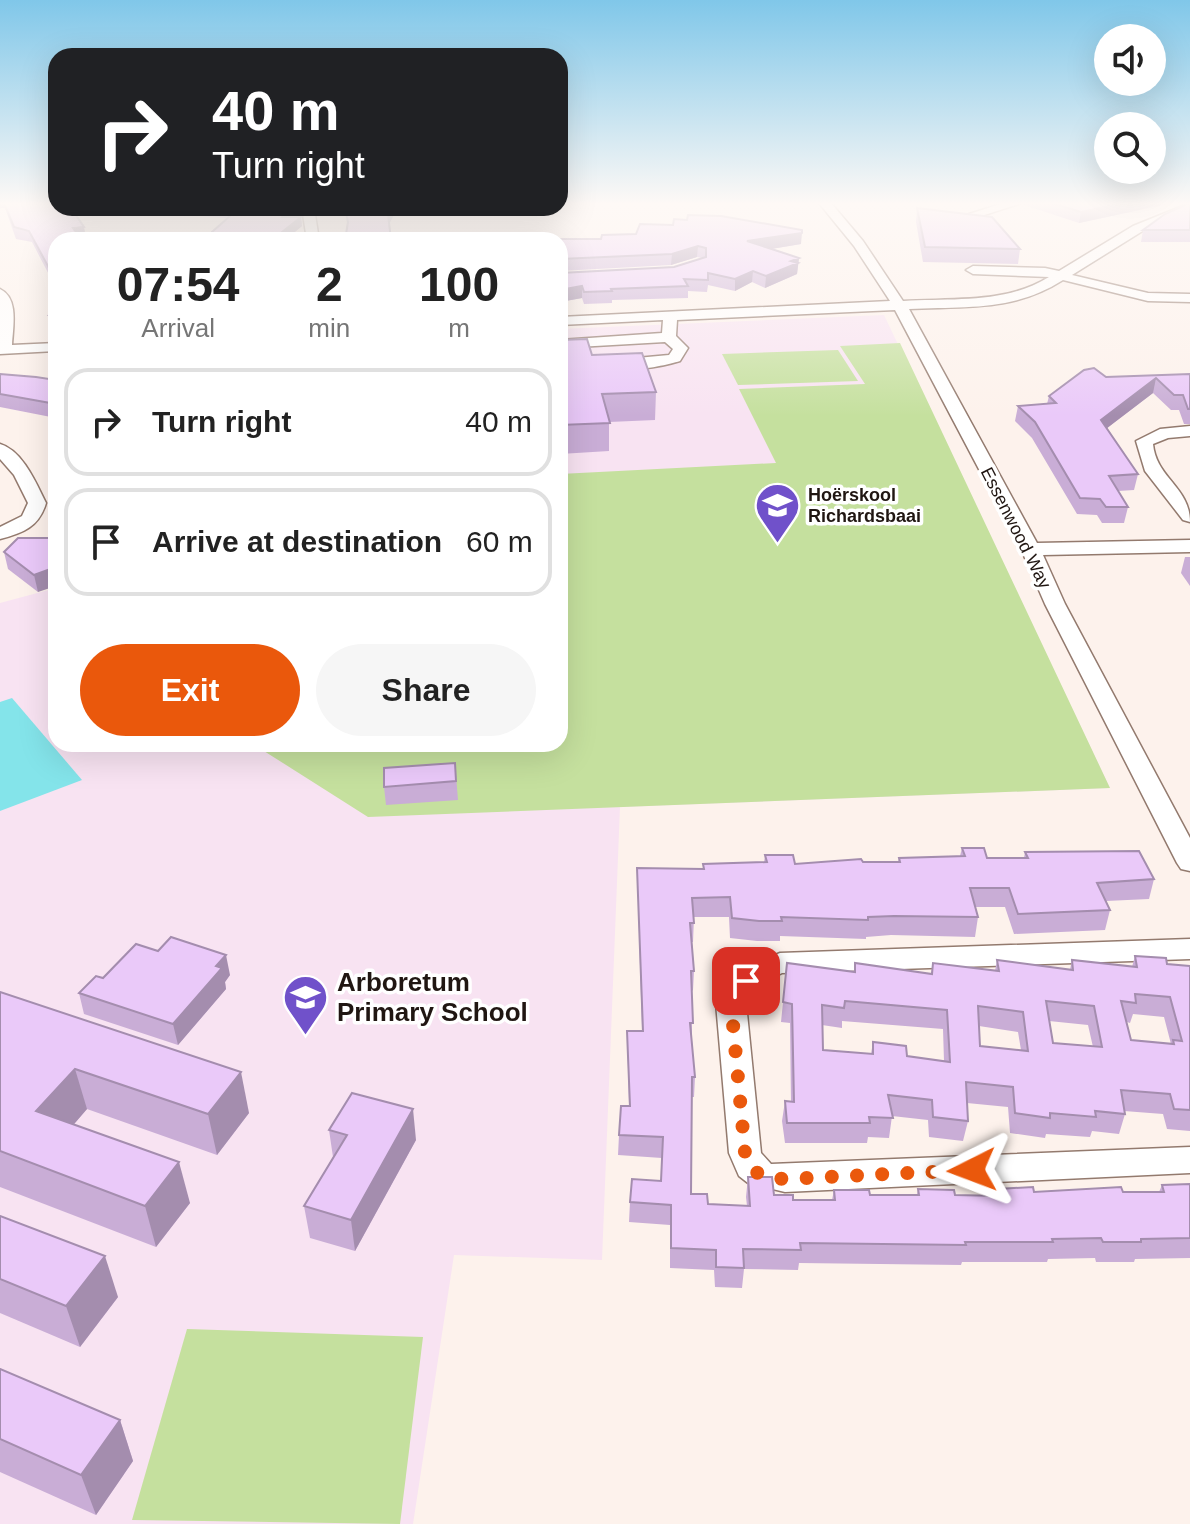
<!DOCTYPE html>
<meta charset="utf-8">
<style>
:root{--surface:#fff;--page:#f6f6f6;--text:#222;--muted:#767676;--line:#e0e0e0;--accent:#ea580c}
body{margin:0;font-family:Arial,sans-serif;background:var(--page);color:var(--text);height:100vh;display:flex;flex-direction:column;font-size:30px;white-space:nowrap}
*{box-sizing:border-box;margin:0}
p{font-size:26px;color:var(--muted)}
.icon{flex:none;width:44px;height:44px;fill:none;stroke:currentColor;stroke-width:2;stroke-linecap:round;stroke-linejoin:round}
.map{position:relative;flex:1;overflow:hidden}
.drawer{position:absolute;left:48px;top:232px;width:520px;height:520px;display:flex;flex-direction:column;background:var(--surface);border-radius:24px;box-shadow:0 8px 32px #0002}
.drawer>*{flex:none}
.top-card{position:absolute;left:48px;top:48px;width:520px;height:168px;border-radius:24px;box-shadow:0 8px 32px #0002;background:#202124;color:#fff;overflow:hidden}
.tools{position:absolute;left:1094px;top:24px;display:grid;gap:16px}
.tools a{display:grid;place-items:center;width:72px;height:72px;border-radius:50%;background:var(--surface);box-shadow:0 8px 32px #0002;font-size:40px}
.pin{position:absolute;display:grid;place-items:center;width:68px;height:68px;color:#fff;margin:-34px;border-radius:16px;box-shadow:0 4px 12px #0006}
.me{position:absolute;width:88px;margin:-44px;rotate:267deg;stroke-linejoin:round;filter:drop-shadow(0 0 6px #0008)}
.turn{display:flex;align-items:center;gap:28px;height:168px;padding:0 32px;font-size:36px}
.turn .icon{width:104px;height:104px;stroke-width:2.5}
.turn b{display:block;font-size:56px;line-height:68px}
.eta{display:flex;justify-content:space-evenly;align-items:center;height:136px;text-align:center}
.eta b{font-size:48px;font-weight:600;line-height:56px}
.button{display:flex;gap:16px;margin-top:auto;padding:16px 32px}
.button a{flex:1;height:92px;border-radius:48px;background:var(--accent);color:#fff;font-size:32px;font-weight:600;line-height:92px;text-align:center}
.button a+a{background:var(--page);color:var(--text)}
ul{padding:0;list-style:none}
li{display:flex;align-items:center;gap:24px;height:108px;margin:0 16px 12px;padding:0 16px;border:4px solid var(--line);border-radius:24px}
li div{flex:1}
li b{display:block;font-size:30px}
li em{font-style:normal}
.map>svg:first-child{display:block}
</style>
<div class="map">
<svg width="1190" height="1524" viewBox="0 0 1190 1524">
<rect width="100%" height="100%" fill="#fdf2ec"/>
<polygon fill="#f8e3f2" points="884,315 1110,788 620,807 602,1260 454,1255 413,1524 0,1524 0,603 56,588 56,744 560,744 560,329"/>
<g fill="#c5e09e">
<polygon points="900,343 1110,788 368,817 253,744 560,744 560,474 776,463 739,389 865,384 840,346"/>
<polygon points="838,350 858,381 738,385 722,354"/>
<polygon points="187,1329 423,1337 400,1524 132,1520"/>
</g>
<polygon fill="#84e4ea" points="12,698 82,780 0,811 0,702"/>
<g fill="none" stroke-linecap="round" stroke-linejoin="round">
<defs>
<g id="minor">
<path d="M819,203H831L863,241L903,301C954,298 1005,304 1049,277L973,274L966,270L973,266L1045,268L1059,271L1133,226L1190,203V209L1141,232L1072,275L1148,293L1190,294V302L1148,301L1063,280C1013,312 966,306 909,309L1037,543L1190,540V552L1043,555L1065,604L1190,838V871L1181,869L1177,863L1045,604L1021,549L895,310L677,320L676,336L688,348L680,361C664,366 621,375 607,365L615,360L669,355L673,349L665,342L560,348V340L662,333L663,320L560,325V317L890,301L854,246Z"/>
<polygon points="1004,203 1022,203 975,218 969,214"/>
<polygon points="302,208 314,208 319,240 307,240"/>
<path d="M0,289C19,298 13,327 12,345L56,343V351L0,354Z"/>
<path d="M1190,426V436L1168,438L1153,444C1156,478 1190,487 1190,522L1183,520L1145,471L1136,441L1160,429Z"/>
<path d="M0,444C23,451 36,483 46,503C39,527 23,533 0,539V527L22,516L28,503L14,475L0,459Z"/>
<polygon points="1190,939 1190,959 782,973 760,984 746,1003 761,1153 771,1164 1190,1147 1190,1173 785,1192 748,1183 739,1176 729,1153 716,1003 729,981 740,970 780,953"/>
</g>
</defs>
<use href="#minor" stroke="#937a6e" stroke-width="3"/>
<use href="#minor" fill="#fff" fill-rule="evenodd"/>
</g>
<g fill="#c9add6" fill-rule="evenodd">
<polygon points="0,203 56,203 73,210 86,238 56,240 56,288 32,242 16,239 5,208"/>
<polygon points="1023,203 1172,203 1079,223 1024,205"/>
<polygon points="1190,203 1190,242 1141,242 1143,230"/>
<polygon points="198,208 293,208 288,217 301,217 302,226 285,240 212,240 228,218 199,216"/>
<polygon points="917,208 1020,249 1018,264 923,262 916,222"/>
<polygon points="477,234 539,239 801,244 771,249 799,258 797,274 765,288 752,282 735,291 708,285 707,292 688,291 688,298 612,300 612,303 584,304 582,298 560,302 560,273 674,267 702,258 697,257 671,265 560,271 560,240 477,240"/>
<polygon points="56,307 56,327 52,327 49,315"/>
<polygon points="560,340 592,355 656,392 655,420 609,422 609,451 560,454"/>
<polygon points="0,374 56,380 56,418 0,407"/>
<polygon points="1190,374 1190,424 1184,424 1179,410 1171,410 1153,393 1107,428 1138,474 1134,490 1118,491 1128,507 1124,523 1102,523 1097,515 1077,514 1032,438 1015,421 1018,406 1047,404 1049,396 1106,377"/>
<polygon points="56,538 38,592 8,569 4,552"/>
<polygon points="1185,557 1190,557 1190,586 1181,573"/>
<polygon points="455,763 458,800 386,805 384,787"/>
<polygon points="962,848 987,858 1024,858 1025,852 1154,879 1149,899 1106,901 1110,910 1105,930 1014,934 1005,907 975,907 978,917 975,937 891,935 866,937 866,939 780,936 780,941 757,941 730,938 729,917 694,917 693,942 692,942 694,971 693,990 692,991 692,1041 695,1077 694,1097 692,1097 691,1194 708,1204 747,1206 746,1197 748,1177 774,1195 793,1200 832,1200 834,1190 870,1195 917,1195 918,1189 955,1195 996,1196 998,1189 1034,1192 1159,1192 1162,1185 1190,1184 1190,1258 1135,1259 1134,1262 1096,1262 1095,1258 1048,1259 1047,1262 962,1262 961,1265 799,1263 798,1270 744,1269 742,1288 715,1287 714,1270 670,1268 670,1225 629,1222 630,1202 661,1181 662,1158 618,1155 619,1135 629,1106 627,1031 642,1031 637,868 703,869 703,864 764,863 765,855 795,864 898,862 899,858 960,856"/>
<path d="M1135,956L1167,964L1190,966V1131L1167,1129L1163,1114L1124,1111L1125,1114L1119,1134L1092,1131L1090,1137L1046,1134L1045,1138L1010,1133L1008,1107L967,1103L968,1121L963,1141L929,1137L928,1120L892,1116L889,1138L868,1137L867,1143H785L782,1121L785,1101L791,1102L790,1023L781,1022L787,963L854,972L855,963L931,974L933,963L995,971L997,960L1070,970L1072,960L1132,967ZM1133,1014L1164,1017L1171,1044L1131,1040L1127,1022L1130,1023ZM842,1021L943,1029L944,1061L907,1056L873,1042L871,1054L823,1050L822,1025L842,1028ZM1049,1021L1088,1025L1093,1047L1053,1043ZM979,1026L1018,1032L1021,1050L980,1046Z"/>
<polygon points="230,975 225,982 226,989 178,1045 84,1014 79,993 103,978"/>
<polygon points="0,992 249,1113 217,1155 87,1109 74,1124 190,1203 156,1247 0,1187"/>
<polygon points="329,1130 416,1140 355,1251 310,1238 304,1206 333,1157"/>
<polygon points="0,1216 118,1297 80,1347 0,1313"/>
<polygon points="0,1369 120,1420 133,1461 96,1515 0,1472"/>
</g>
<g fill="#a48dae">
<polygon points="0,203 3,203 5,208 0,208"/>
<polygon points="1123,203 1172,203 1079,223 1081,212"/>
<polygon points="287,208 293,208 283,226 282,217"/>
<polygon points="392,208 398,208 389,224 388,214"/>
<polygon points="301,217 302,226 285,240 272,240"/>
<polygon points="84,227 86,238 75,240 73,228"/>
<polygon points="802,233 801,244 747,253 747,241"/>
<polygon points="698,246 697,257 671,265 672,254"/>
<polygon points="799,258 797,274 765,288 766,276"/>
<polygon points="753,271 752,282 735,291 735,279"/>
<polygon points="582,286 582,298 560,302 560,290"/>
<polygon points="1156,378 1153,393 1098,435 1101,420"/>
<polygon points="56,567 56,586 38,592 34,575"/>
<polygon points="226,955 230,975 225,982 226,989 178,1045 173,1024 216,966"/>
<polygon points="75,1069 87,1109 50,1152 36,1111"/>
<polygon points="241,1072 249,1113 217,1155 208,1114"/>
<polygon points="413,1109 416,1140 355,1251 351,1220"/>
<polygon points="179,1162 190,1203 156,1247 145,1206"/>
<polygon points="105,1256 118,1297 80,1347 66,1306"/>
<polygon points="120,1420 133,1461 96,1515 81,1475"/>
</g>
<g fill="#eac9f9" stroke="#a48dae" stroke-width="2" fill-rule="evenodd">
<polygon points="4,203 56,203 56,208 71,208 84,227 73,228 82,240 56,240 56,281 29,231 14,227"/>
<polygon points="1052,203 1123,203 1081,212"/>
<polygon points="1190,203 1190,230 1143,230 1165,214"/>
<polygon points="218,208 287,208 282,217 301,217 272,240 212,240 212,232 238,209"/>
<polygon points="345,208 392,208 388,214 391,240 345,240 348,222"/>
<polygon points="917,208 992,217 1020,249 925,247"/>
<polygon points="688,215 721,216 802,230 802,233 747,241 799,258 791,261 798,263 766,276 753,271 735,279 708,273 708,280 684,279 688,286 611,289 612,291 584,292 582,286 560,290 560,273 674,267 706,257 706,248 698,246 672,254 560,259 560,240 479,240 477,234 518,234 518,238 539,239 601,239 602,235 636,234 640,224 673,225 674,219 687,220"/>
<polygon points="56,307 56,315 49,315"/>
<polygon points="587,339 592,355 642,353 656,392 602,394 610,423 560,425 560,340"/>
<polygon points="1094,368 1106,377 1190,374 1190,409 1188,409 1183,395 1174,395 1156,378 1101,420 1138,474 1109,476 1128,507 1106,507 1100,499 1080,498 1035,422 1018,406 1056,403 1049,396 1084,370"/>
<polygon points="0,374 36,377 56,380 56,404 0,394"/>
<polygon points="18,538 56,538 56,567 34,575 4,552"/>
<polygon points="455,763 456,781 384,787 384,768"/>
<polygon points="962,848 984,848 987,858 1028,858 1025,852 1139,851 1154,879 1097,883 1110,910 1018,914 1009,888 970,888 978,917 894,916 868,917 868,920 781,917 782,921 759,921 732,918 730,897 692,898 694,923 690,923 694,971 691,971 693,1023 690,1023 695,1077 692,1077 691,1194 707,1194 708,1204 750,1206 748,1177 772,1177 774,1195 793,1195 793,1200 835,1200 834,1190 869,1190 870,1195 919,1195 918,1189 954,1190 955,1195 1000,1196 998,1189 1033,1187 1034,1192 1121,1187 1123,1192 1164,1192 1162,1185 1190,1184 1190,1238 1141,1239 1141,1242 1103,1242 1101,1238 1052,1239 1053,1242 965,1242 966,1245 800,1243 801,1250 743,1249 744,1268 716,1267 716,1250 671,1248 671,1205 630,1202 632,1179 661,1181 663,1137 619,1135 621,1106 630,1106 627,1031 643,1031 637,868 704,869 703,864 767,862 765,855 793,855 795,864 861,859 863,862 900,862 899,858 965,856"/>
<polygon points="171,937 226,955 216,966 222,968 173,1024 79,993 96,976 103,978 136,944 158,951"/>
<path d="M1135,956L1166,958L1167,964L1190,966V1110L1174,1109L1170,1094L1121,1090L1125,1114L1095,1111L1096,1117L1050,1113V1118L1015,1113L1013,1087L966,1082L968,1121L933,1117L932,1100L888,1095L893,1118L869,1117L870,1123H787L785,1101L794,1102L792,1004L783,1002L787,963L855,972V963L932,974L933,963L999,971L997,960L1073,970L1072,960L1137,967ZM1135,994L1170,997L1182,1041L1173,1040L1174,1044L1131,1040L1121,1001L1136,1003ZM845,1001L947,1010L950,1062L907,1056L906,1046L873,1042V1054L823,1050L822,1005L844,1008ZM1046,1001L1094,1006L1102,1047L1053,1043ZM978,1006L1023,1012L1028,1051L980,1046Z"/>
<polygon points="0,992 241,1072 208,1114 75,1069 36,1111 179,1162 145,1206 0,1151"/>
<polygon points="352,1093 413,1109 351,1220 304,1206 347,1135 329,1130"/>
<polygon points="0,1216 105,1256 66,1306 0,1279"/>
<polygon points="0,1369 120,1420 81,1475 0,1439"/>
</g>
<linearGradient id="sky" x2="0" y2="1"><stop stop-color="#80c7e9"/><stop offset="0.49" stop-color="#fef9f6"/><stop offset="1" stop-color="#fef9f6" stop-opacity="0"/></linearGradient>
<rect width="1190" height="416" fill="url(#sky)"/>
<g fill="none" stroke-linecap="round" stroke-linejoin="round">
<path stroke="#ea580c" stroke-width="14" stroke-dasharray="0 25.2" d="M746,981L736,991L731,1003L745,1153C751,1175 763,1178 785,1179L972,1170"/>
</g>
<defs>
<symbol id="school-pin" viewBox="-11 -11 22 30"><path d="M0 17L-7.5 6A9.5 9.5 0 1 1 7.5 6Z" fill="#7051ca" stroke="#fff"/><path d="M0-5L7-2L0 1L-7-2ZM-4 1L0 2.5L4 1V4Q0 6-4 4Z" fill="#fff"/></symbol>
</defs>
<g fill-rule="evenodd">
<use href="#school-pin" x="752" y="480" width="51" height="69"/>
<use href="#school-pin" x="280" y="972" width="51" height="69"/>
</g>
<g text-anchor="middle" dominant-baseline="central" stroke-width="7" stroke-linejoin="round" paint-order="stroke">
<g font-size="18" font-weight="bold" fill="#201612" stroke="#fff" text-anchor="start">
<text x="808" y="495">Hoërskool<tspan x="808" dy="21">Richardsbaai</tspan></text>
</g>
<g font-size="18" fill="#201612" stroke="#fff">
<text transform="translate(1016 528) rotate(63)">Essenwood Way</text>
</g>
<g font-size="26" font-weight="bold" fill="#201612" stroke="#fff" text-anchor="start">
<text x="337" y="982">Arboretum<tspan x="337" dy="30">Primary School</tspan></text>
</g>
</g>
</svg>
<div class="tools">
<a><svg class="icon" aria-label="sound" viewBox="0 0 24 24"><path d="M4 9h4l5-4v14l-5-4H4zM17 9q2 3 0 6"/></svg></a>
<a><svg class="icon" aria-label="search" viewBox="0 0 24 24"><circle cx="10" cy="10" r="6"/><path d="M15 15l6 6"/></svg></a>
</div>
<div class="pin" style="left:746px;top:981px;background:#d93025"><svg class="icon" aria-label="arrive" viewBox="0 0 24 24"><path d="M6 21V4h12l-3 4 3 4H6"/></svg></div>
<svg class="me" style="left:972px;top:1170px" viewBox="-20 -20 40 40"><path d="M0-17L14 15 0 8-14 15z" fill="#ea580c" stroke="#fff" stroke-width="4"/></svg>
<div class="top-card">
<div class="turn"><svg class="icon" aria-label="right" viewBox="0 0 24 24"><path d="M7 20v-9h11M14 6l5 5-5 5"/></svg><div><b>40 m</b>Turn right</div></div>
</div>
<section class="drawer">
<div class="eta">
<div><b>07:54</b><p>Arrival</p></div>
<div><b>2</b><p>min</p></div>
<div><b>100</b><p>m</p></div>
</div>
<ul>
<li><svg class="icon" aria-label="right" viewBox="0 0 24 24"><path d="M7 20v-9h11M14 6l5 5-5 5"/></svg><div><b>Turn right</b></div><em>40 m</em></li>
<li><svg class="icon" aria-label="arrive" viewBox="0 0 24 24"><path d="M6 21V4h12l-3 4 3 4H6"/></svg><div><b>Arrive at destination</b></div><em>60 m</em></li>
</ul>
<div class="button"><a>Exit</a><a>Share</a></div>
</section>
</div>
